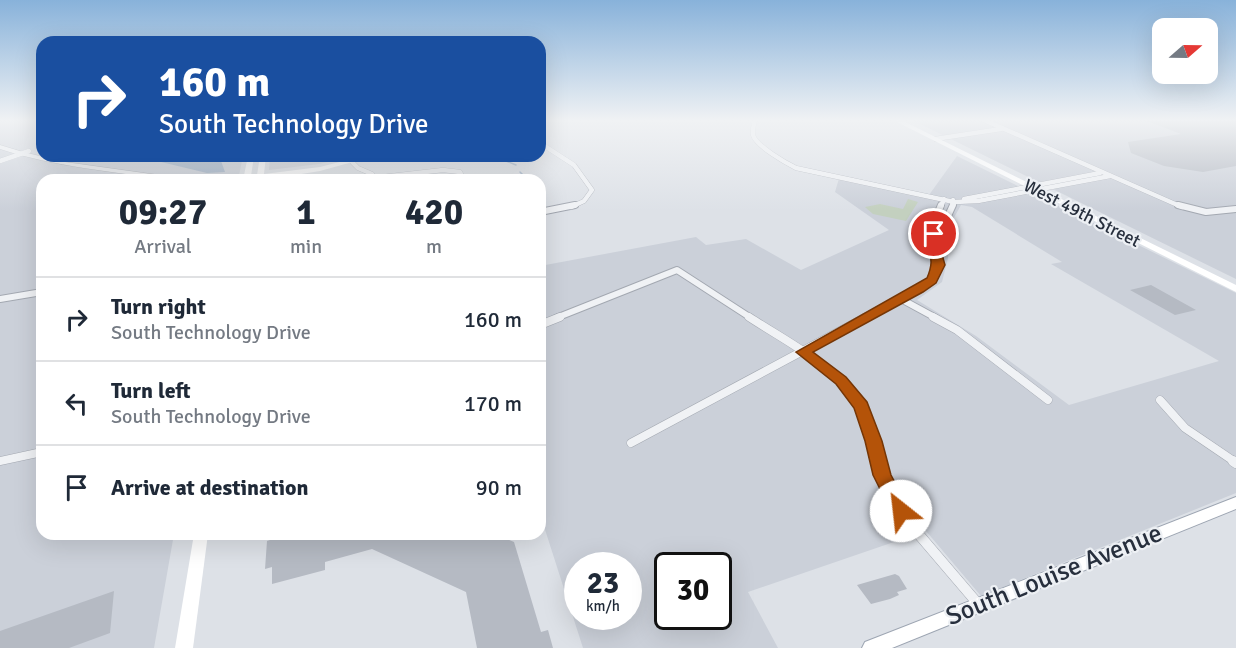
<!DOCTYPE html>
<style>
:root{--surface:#fff;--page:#f6f6f7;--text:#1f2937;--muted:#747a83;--line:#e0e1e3}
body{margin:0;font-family:Signika,sans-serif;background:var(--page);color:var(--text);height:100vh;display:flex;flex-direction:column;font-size:22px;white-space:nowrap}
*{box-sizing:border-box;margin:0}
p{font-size:20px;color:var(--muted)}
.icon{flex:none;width:33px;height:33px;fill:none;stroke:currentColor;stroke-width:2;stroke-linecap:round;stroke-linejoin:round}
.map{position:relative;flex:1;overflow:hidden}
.panel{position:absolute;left:36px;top:174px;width:510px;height:366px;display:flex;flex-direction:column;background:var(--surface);border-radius:18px;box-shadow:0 6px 24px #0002}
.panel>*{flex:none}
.guide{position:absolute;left:36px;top:36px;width:510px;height:126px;border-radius:18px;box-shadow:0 6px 24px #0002;background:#1a4fa0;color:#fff;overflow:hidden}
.needle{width:39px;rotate:70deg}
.tools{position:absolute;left:1152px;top:18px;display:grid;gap:12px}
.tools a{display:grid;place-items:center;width:66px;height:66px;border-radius:12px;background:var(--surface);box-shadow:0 6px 24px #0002;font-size:30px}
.speed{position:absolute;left:564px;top:552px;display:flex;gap:12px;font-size:30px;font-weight:700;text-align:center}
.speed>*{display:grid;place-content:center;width:78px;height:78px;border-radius:50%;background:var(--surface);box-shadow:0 6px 24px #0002;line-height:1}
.speed small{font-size:15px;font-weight:400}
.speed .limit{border:3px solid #111;border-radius:9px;background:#fff;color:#111}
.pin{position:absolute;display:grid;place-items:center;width:51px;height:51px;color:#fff;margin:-26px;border:3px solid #fff;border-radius:50%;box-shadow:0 2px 6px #0007}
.me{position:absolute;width:66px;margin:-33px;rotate:331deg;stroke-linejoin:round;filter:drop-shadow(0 0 4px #0008)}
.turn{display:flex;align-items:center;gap:21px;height:126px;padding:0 24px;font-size:27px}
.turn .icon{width:78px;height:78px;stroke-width:2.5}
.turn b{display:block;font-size:42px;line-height:51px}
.eta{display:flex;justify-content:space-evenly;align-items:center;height:102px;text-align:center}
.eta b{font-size:36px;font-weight:800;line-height:42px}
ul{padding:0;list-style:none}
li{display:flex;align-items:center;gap:18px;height:84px;padding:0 24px;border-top:2px solid var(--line)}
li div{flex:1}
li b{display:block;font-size:22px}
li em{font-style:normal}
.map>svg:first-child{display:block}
</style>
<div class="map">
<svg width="1236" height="648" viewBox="0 0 1236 648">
<rect width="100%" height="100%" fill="#dde1e7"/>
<g fill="#cbd0d9" fill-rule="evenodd">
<polygon points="0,120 42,120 42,156 243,156 238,180 42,180 42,534 174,534 154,648 0,648"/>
<polygon points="912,120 1236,120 1236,279"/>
<polygon points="270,156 356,156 319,164 269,170"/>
<path d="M957,156L1236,293V493L981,596L926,531L748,592L778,648H583L540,514V266L696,237L706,245L746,239L801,270L889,230L835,192L840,175L929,195ZM961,205L972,207L1062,262L1051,264L1219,361L1069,405L976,336L917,300L942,282L948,258L947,240L951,223ZM578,566H628V616H578ZM668,566H718V616H668Z"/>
</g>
<polygon fill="#c3d0bf" points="908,199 918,202 906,221 873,214 865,207 880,204 903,209"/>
<polygon fill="#99aec6" points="168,156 226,156 221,161 225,172 207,173 161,162"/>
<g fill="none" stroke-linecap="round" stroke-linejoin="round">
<g stroke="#99aec6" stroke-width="1.5">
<polyline points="503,156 506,161 516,165"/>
<polyline points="520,172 525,177 523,180"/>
</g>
</g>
<g fill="#b5bac3">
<polygon points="1144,120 1236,120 1236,166 1203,172 1164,166 1131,153 1128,142 1181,134"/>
<polygon points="1151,285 1196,310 1175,315 1130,290"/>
<polygon points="274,534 495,534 514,542 541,632 548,630 553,648 477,648 466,592 372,549 325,562 325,570 272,584 272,567 265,569 267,541 273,539"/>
<polygon points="895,574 899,576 907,589 897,592 899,595 890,599 871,604 857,585"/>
<polygon points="114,591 110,633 69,648 0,648 0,631"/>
</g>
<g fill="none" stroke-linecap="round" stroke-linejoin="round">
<defs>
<g id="minor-far3">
<path d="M755,120C754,124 752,131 753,135C756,146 786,163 796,168L954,202L978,201L1110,176"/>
<polyline points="984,120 1182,207"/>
<polyline points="935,139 1001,129"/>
<polyline points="540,143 574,165 592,190 584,201 571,207"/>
<polyline points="0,161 29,151"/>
<polyline points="352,162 358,168 372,174 373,178"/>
<polyline points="373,178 443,170 460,172 464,180"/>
<polyline points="964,199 1100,173"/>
<polyline points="941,207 944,199"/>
<polyline points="952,207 953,200"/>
</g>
<g id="minor-far2">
<polyline points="1178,205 1206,212 1236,209"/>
<polyline points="540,212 575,205"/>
<polyline points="934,234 947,218 953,205"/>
<polyline points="0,299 42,292"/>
<polyline points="901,299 936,318"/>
<polyline points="556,318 677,270 751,318"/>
<polyline points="863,318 927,284 938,270 932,227 941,205"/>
</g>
<g id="minor-far1">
<path d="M749,317C790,344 842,368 865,414C872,428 875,447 880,462"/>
<polyline points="933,317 957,330 1048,400"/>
<polyline points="540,325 560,317"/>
<polyline points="1160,400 1185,428 1235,462"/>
<polyline points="631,443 866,317"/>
<polyline points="0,461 42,452"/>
</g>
<g id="minor">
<polyline points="879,461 888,491 909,523 979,605"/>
<polyline points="1233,461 1236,463"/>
</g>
<g id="tertiary">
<path d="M0,145L23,152L65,162L158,175L180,178L183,180H168C112,171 55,167 0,149Z"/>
<polygon points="247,177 249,178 250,180 233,180 236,178"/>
</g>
<polygon id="primary" points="1236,497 1236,509 892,648 862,648 865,642"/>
</defs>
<use href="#minor-far3" stroke="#a3a8b1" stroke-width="5"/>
<use href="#minor-far2" stroke="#a3a8b1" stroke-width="8"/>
<use href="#minor-far1" stroke="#a3a8b1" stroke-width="9"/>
<use href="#minor" stroke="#a3a8b1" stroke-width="11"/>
<use href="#tertiary" stroke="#a3a8b1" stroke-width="1"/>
<use href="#primary" stroke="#9da5b2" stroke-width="2"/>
<use href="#minor-far3" stroke="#f0f2f5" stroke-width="4.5"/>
<use href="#minor-far2" stroke="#f0f2f5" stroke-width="6"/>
<use href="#minor-far1" stroke="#f0f2f5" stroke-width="8"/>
<use href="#minor" stroke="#f0f2f5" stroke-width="10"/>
<use href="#tertiary" fill="#f0f2f5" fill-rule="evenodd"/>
<g fill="#fff" fill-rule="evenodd">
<polygon points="893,120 901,120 1236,285 1236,292"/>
<polygon points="248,156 254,156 251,176 257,175 260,156 266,156 264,174 320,167 363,156 374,156 320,171 264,180 243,180"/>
<polygon points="194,534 208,534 193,648 175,648"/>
</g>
<use href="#primary" fill="#fff" fill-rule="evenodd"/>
</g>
<linearGradient id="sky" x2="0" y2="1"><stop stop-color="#88b2da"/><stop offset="0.57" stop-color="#f0f2f4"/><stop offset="1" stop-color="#f0f2f4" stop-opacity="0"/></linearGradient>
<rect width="1236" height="211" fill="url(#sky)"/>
<path fill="#b45309" stroke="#753606" stroke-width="1.5" d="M934,231L939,234V244L945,265L936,283L923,292L813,352L846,377L867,402L882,441L891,475L910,511L907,517L901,519L894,517L873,475L865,441L854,408L836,384L796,352L927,278C936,257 927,255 928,234Z"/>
<g text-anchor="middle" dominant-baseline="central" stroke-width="4.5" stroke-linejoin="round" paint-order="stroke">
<g font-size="18" fill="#272f3d" stroke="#edf0f4">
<text transform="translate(1082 213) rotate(27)">West 49th Street</text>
</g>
<g font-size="26" fill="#272f3d" stroke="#edf0f4">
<text transform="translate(1054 575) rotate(-22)">South Louise Avenue</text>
</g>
</g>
</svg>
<div class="tools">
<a><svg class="needle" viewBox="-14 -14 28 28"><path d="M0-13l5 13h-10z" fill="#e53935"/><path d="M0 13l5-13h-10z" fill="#747a83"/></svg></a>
</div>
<div class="speed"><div>23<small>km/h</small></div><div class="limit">30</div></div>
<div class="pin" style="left:934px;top:234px;background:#d93025"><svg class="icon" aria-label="arrive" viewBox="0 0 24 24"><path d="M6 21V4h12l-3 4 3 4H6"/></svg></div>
<svg class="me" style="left:901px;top:511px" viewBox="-20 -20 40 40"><circle r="19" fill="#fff"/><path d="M0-13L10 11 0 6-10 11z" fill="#b45309"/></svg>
<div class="guide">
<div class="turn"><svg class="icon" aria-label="right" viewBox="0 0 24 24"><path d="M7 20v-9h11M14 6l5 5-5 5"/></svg><div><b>160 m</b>South Technology Drive</div></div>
</div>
<section class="panel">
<div class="eta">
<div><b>09:27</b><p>Arrival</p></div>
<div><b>1</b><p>min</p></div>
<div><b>420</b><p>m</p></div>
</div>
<ul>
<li><svg class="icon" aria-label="right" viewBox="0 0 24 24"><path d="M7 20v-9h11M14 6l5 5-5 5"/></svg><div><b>Turn right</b><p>South Technology Drive</p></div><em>160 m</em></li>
<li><svg class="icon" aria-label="left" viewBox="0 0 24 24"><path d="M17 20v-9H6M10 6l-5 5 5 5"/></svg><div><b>Turn left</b><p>South Technology Drive</p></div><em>170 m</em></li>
<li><svg class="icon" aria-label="arrive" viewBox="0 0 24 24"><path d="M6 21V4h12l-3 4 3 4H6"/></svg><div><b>Arrive at destination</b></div><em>90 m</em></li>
</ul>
</section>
</div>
